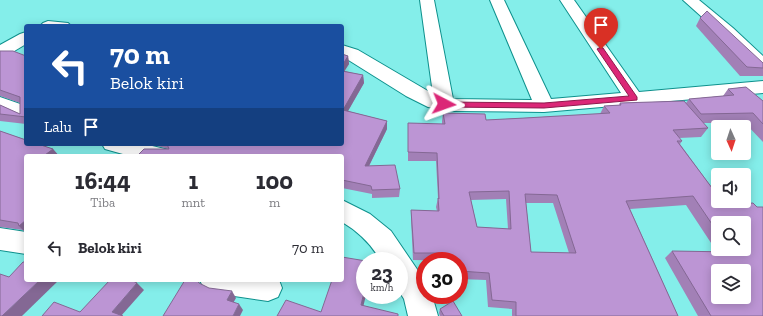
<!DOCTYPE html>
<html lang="id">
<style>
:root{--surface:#fff;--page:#f7f7f7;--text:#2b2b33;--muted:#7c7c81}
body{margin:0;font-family:"Zilla Slab",serif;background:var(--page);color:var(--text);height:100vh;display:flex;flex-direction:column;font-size:15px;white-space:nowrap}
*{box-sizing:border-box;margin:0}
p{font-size:13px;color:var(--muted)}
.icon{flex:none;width:22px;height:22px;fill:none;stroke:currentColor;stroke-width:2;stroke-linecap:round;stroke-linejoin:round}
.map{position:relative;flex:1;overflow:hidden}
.side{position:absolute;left:24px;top:154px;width:320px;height:128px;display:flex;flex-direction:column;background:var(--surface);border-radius:4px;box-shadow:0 2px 10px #0003}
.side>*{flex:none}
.guide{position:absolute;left:24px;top:24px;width:320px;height:122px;border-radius:4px;box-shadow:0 2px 10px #0003;background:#1a4fa0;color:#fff;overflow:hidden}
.needle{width:26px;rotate:177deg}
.tools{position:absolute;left:711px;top:120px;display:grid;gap:8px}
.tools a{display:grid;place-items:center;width:40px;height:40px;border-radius:4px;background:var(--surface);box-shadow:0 2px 10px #0003;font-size:20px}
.speed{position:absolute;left:356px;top:252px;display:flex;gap:8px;font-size:20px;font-weight:700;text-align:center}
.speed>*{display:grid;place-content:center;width:52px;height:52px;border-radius:50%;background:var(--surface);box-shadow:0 2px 10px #0003;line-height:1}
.speed small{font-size:10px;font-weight:400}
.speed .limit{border:6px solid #d22;background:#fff;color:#111}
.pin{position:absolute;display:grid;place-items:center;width:34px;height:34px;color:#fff;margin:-41px -17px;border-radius:50% 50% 50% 0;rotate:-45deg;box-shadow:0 0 4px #0007}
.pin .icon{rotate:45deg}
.me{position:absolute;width:44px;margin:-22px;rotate:94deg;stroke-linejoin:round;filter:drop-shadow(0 0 3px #0008)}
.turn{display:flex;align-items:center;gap:14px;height:84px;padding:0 20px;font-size:18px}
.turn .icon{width:52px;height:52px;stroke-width:2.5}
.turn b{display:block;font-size:28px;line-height:34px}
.then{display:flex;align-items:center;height:38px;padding:0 20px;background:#0003;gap:8px;font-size:15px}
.eta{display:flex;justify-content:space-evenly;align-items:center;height:68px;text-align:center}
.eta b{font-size:24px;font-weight:700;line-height:28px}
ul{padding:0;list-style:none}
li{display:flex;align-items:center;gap:12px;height:52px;padding:0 20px}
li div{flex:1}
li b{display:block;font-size:15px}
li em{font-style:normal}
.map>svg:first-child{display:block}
</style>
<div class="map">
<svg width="763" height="316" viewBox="0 0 763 316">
<rect width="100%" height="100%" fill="#84eeea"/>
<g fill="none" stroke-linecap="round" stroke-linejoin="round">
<defs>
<g id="minor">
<polygon points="420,0 434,0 453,99 532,100 490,0 504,0 551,99 621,93 560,0 574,0 639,92 763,81 763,93 544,112 454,111 428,107 406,96 342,56 342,45 358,50 433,94"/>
<polygon points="683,0 699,0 733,28 763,56 763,71 757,70 721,34"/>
<polygon points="48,21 68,23 71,26 40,26 43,23"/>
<polygon points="26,32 26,44 6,56 0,57 0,45 20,34"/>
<polygon points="0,97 26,106 26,121 0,110"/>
<polygon points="102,144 144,144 169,150 172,156 130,156 105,149"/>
<path d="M342,200L370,214L391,231L425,281V295H432L438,316H408L404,299L399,291V261H381C371,244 359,232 342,222Z"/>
<polygon points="0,228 26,232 26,254 0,250"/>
<polygon points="200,280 279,280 282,288 278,297 268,301 214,293 204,289"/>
</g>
</defs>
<use href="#minor" stroke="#0e918d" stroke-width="2"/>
<use href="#minor" fill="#fff" fill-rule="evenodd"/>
</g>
<g fill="#a280b6" fill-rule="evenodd">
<polygon points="700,18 763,68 763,76 740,76 696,26"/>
<polygon points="0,51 26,56 26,124 0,121 0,105 20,114 20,103 0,96"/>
<polygon points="342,54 348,56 349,64 344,71 363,75 364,83 348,111 387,121 387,129 369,166 400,189 399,197 372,198 372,194 342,188 342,156 169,149 149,144 342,144"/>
<path d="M746,87L763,101V142L745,123H703L708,128L701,137L679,138L682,141L680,144L718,196V201H722L725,205L753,203L757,207H763V316H698L665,258L672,251L717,252L686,205L630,209L678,316H512V309L488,307L486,280L459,279V261L413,260L411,218V210L437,211L436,207L438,198L436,161H408V123L442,124V121L443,113L485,114L486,120L600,114L604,106L619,105L620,103L684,101L686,103L689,99L723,96L728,89ZM506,199L508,229L477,227L471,200ZM526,203H553L569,253L531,252ZM718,223H744V249H718ZM718,271H744V297H718Z"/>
<polygon points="0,131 53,149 59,156 26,156 26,233 23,230 0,227"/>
<polygon points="440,309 462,316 440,316 439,313"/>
</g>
<g fill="#846894">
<polygon points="348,56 349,64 342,75 342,66"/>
<polygon points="363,75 364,83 344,118 343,110"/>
<polygon points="387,121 387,129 365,174 365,166"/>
<polygon points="53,149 59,156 46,156 45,155"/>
<polygon points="26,220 26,233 19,226"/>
<polygon points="40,280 59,280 22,316 2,316"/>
<polygon points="137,283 144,290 121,316 112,312"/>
<polygon points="365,288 365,295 366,295 362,312 361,305"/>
<polygon points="232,291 236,298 231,307 227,300"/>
<polygon points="239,304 243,310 240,316 233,316"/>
</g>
<g fill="#bc95d4" stroke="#846894" fill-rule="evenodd">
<polygon points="707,11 763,63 763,68 747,67 700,18"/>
<polygon points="0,51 13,51 26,56 26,117 0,114 0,105 20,114 20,97 0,90"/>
<polygon points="342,54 348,56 342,66"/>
<polygon points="342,71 363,75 343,110 387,121 365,166 395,165 400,189 372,190 371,186 342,180 342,156 137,156 144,149 169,149 167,144 342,144"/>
<polygon points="746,87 763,101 763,124 753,113 701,114 689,99 734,95 728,89"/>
<path d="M684,101L708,128L673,130L682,141H677L718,196V201H722L725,205L753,203L757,207H763V316H711L672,251L732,252L729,249H744V223H718V233L693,196L626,201L678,316H516V302L492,300L489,273L459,271V261H442L441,253H414L411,210L439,211L438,198L439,199L437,153L408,152V123L445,124L443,113L485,114L486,120L525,118L610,113L604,106L621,105L620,103ZM509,191L511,229L477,227L469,192ZM525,194L557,195L576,253L531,252ZM718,271H744V297H718Z"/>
<polygon points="0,131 26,140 26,144 38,144 53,149 45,155 49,156 26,156 26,220 19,226 18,223 0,220"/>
<polygon points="342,257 366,261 365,261 365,288 361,305 398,314 398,316 277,316 286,300 321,312 332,280 342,280"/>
<polygon points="23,262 26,262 26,280 40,280 2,316 0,316 0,274 9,277"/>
<polygon points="110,280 131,280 137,283 112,312 123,316 42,316 54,302 80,312"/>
<polygon points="185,280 197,280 199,283 209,288 232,291 227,300 239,304 233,316 163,316"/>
<polygon points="453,301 462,316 444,316 440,309"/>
</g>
<polygon fill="#db2777" stroke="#8e194d" points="601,47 603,48 637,97 637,100 544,108 444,107 440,104 444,102 544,103 629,96 597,49"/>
</svg>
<div class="tools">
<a><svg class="needle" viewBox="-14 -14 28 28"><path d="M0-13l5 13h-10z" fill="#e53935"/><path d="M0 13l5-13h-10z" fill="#7c7c81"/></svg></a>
<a><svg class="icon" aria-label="sound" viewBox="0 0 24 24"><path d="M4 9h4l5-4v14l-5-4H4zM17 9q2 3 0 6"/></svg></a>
<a><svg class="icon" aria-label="search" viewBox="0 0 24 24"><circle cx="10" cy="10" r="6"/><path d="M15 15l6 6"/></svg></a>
<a><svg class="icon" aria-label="layers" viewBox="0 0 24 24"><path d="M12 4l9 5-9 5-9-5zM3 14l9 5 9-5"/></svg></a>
</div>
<div class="speed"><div>23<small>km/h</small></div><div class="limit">30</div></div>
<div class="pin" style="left:601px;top:49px;background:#d93025"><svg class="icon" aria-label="arrive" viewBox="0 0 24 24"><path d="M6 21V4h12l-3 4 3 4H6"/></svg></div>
<svg class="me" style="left:444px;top:104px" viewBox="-20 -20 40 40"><path d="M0-17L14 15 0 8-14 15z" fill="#db2777" stroke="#fff" stroke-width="4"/></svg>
<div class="guide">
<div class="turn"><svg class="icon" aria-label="left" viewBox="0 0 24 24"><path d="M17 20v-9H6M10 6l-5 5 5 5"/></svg><div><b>70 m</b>Belok kiri</div></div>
<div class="then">Lalu<svg class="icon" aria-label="arrive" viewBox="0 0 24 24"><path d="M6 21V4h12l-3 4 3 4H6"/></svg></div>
</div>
<section class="side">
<div class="eta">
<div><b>16:44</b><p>Tiba</p></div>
<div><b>1</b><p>mnt</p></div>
<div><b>100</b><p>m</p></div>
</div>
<ul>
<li><svg class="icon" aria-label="left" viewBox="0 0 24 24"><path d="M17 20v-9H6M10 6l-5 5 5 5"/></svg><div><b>Belok kiri</b></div><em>70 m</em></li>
</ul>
</section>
</div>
